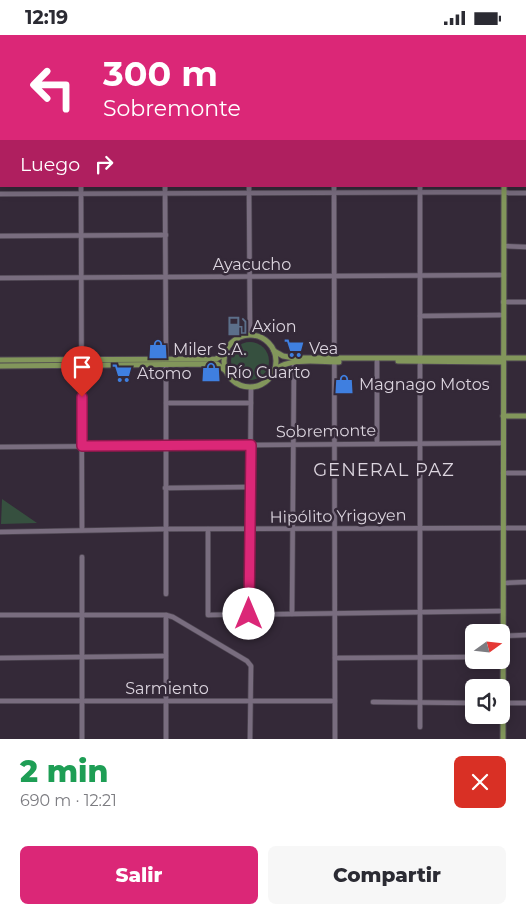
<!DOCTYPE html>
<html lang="es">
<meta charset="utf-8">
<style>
:root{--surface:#fff;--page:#f7f7f7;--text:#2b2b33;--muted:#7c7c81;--accent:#db2777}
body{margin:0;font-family:Montserrat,sans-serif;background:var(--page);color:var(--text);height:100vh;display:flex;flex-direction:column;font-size:19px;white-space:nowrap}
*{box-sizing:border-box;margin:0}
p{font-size:16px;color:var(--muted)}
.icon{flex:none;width:28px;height:28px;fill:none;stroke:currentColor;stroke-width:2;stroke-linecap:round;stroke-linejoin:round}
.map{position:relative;height:704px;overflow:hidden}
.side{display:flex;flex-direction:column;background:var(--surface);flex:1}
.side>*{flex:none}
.guide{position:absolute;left:0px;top:0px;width:526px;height:152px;box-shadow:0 2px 12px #0003;background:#db2777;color:#fff;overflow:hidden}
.needle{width:32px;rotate:75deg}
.buttons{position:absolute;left:465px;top:589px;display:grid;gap:10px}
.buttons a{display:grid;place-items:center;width:45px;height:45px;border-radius:8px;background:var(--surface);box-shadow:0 2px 12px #0003;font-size:25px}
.pin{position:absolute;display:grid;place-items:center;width:42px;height:42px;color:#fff;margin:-51px -21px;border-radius:50% 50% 50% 0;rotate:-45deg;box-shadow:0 0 5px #0007}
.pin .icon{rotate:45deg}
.me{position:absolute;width:55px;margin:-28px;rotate:0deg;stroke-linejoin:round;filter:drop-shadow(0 0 4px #0008)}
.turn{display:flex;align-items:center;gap:18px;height:105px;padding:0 20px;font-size:22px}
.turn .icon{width:65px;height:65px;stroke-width:2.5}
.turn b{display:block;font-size:35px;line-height:42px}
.then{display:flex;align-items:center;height:48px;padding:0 20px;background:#0003;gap:10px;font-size:19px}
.round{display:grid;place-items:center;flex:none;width:52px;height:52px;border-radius:8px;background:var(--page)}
.headline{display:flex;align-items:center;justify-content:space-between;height:85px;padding:0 20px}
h1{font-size:30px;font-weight:800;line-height:38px;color:#1e9e55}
.button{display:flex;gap:10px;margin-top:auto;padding:10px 20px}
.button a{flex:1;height:58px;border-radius:8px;background:var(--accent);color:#fff;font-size:20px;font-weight:800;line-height:58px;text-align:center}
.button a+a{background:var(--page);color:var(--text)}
.status{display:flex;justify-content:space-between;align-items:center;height:35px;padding:0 25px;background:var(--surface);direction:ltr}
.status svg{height:14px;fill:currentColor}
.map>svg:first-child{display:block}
</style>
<div class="status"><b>12:19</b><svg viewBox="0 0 49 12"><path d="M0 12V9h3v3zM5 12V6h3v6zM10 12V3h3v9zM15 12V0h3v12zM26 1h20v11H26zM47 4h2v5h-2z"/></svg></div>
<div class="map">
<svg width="526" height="704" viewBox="0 0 526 704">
<rect width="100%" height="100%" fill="#342938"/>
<g fill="#36503f">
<circle cx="250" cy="326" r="19"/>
<polygon points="2,464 37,488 1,489"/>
</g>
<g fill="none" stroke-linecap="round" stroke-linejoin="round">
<defs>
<g id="minor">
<polyline points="165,0 165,1"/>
<polyline points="247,0 247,1"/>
<polyline points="335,0 335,1"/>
<polyline points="420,0 420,1"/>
<polyline points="80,1 80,0"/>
<polyline points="525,47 526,47"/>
<polyline points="0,75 1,75"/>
<polyline points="525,102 526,102"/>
<polyline points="0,117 1,117"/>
<polyline points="81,151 82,495"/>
<polyline points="165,151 166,324"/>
<polyline points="249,151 250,300"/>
<polyline points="334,151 335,704"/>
<polyline points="0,159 504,157 509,158 526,158"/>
<polyline points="0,201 166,200"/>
<polyline points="504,211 526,212"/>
<polyline points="0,243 504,240"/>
<polyline points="503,267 526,267"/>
<polyline points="420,281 503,280"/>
<polyline points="166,368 251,368"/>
<polyline points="377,408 377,326"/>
<polyline points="0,412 503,408"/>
<polyline points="503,438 526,438"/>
<polyline points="165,453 250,452"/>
<polyline points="208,494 208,580 503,576"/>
<polyline points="0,497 165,494 526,493"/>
<polyline points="504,548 526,547"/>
<polyline points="166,559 166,329"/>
<polyline points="249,579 251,352"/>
<polyline points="292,579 294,327"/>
<polyline points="0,580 166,580 173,582 247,626 251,631 250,704"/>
<polyline points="166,580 166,704"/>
<polyline points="504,601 526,600"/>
<polyline points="0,623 166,621"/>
<polyline points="335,623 474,622"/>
<polyline points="0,666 335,666"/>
<polyline points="373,667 474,668"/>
<polyline points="501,668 526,668"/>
<polyline points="420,692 420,151"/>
<polyline points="82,704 82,522"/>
</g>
<g id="major">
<polyline points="504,0 504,1"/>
<circle cx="250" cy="326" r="26"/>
<polyline points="274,316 283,321 294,323 526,323"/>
<polyline points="0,325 216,324 225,319"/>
<polyline points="398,326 503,327"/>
<polyline points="0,331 217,329 226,336"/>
<path d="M274,335C292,322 319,327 339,327"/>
<polyline points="503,381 526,381"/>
<polyline points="503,704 504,151"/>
</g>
</defs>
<use href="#minor" stroke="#4d4551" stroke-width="6"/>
<use href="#major" stroke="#4d4551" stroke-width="7"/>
<use href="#minor" stroke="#796d7f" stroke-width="4.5"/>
<use href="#major" stroke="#82965b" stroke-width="5"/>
</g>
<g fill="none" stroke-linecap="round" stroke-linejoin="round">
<defs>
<polyline id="route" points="82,362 82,411 251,410 249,579"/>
</defs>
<use href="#route" stroke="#8e194d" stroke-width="12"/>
<use href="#route" stroke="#db2777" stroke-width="9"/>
</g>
<defs>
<symbol id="fuel-bare" viewBox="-9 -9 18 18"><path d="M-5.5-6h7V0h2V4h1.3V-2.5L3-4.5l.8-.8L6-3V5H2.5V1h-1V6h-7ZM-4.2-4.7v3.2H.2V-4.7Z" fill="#5c6f8a" stroke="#342938" stroke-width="2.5" paint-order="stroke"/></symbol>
<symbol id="supermarket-bare" viewBox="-9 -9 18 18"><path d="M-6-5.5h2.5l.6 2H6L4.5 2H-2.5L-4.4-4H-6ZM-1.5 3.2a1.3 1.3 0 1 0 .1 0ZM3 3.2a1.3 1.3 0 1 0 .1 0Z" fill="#3f7fe0" stroke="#342938" stroke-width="2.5" paint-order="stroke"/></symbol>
<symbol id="shop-bare" viewBox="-9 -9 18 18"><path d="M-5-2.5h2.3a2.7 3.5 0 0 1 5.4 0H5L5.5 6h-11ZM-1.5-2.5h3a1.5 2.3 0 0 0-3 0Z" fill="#3f7fe0" stroke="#342938" stroke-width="2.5" paint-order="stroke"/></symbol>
</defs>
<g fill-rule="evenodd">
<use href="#fuel-bare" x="223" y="277" width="28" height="28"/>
<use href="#supermarket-bare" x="280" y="299" width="28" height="28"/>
<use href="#shop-bare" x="144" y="300" width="28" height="28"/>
<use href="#shop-bare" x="197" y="323" width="28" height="28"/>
<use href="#supermarket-bare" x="108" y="324" width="28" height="28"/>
<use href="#shop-bare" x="330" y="335" width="28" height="28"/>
</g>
<g text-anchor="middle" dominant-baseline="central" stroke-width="5" stroke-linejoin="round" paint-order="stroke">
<g font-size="16" fill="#dcd5df" stroke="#342938">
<text x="252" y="229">Ayacucho</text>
<text transform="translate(326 396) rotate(-1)">Sobremonte</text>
<text transform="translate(338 481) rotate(-1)">Hipólito Yrigoyen</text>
<text x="167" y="653">Sarmiento</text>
</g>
<g font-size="16" fill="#dcd5df" stroke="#342938" text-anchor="start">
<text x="252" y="291">Axion</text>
<text x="309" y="313">Vea</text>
<text x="173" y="314">Miler S.A.</text>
<text x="226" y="337">Río Cuarto</text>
<text x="137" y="338">Atomo</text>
<text x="359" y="349">Magnago Motos</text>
</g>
<g font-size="18" letter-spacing="1" fill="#dcd5df" stroke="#342938">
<text x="384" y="435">GENERAL PAZ</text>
</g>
</g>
</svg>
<div class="buttons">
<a><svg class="needle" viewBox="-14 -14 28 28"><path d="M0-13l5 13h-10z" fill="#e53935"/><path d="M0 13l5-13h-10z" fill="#7c7c81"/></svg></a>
<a><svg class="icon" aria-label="sound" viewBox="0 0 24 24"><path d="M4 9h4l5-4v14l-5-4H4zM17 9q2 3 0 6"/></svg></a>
</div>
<div class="pin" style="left:82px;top:362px;background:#d93025"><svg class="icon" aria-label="arrive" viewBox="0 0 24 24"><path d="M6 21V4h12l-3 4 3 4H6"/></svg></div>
<svg class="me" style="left:249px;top:579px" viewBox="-20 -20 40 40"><circle r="19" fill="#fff"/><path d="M0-13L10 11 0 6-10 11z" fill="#db2777"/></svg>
<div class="guide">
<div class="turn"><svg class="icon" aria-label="left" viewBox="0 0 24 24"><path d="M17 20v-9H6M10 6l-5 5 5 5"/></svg><div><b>300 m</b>Sobremonte</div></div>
<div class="then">Luego<svg class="icon" aria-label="right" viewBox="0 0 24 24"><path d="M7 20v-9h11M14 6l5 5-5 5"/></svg></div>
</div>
</div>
<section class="side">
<div class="headline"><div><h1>2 min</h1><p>690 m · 12:21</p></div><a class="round" style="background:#d93025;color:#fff"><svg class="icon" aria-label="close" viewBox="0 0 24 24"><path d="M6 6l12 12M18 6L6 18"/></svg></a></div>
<div class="button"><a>Salir</a><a>Compartir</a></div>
</section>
